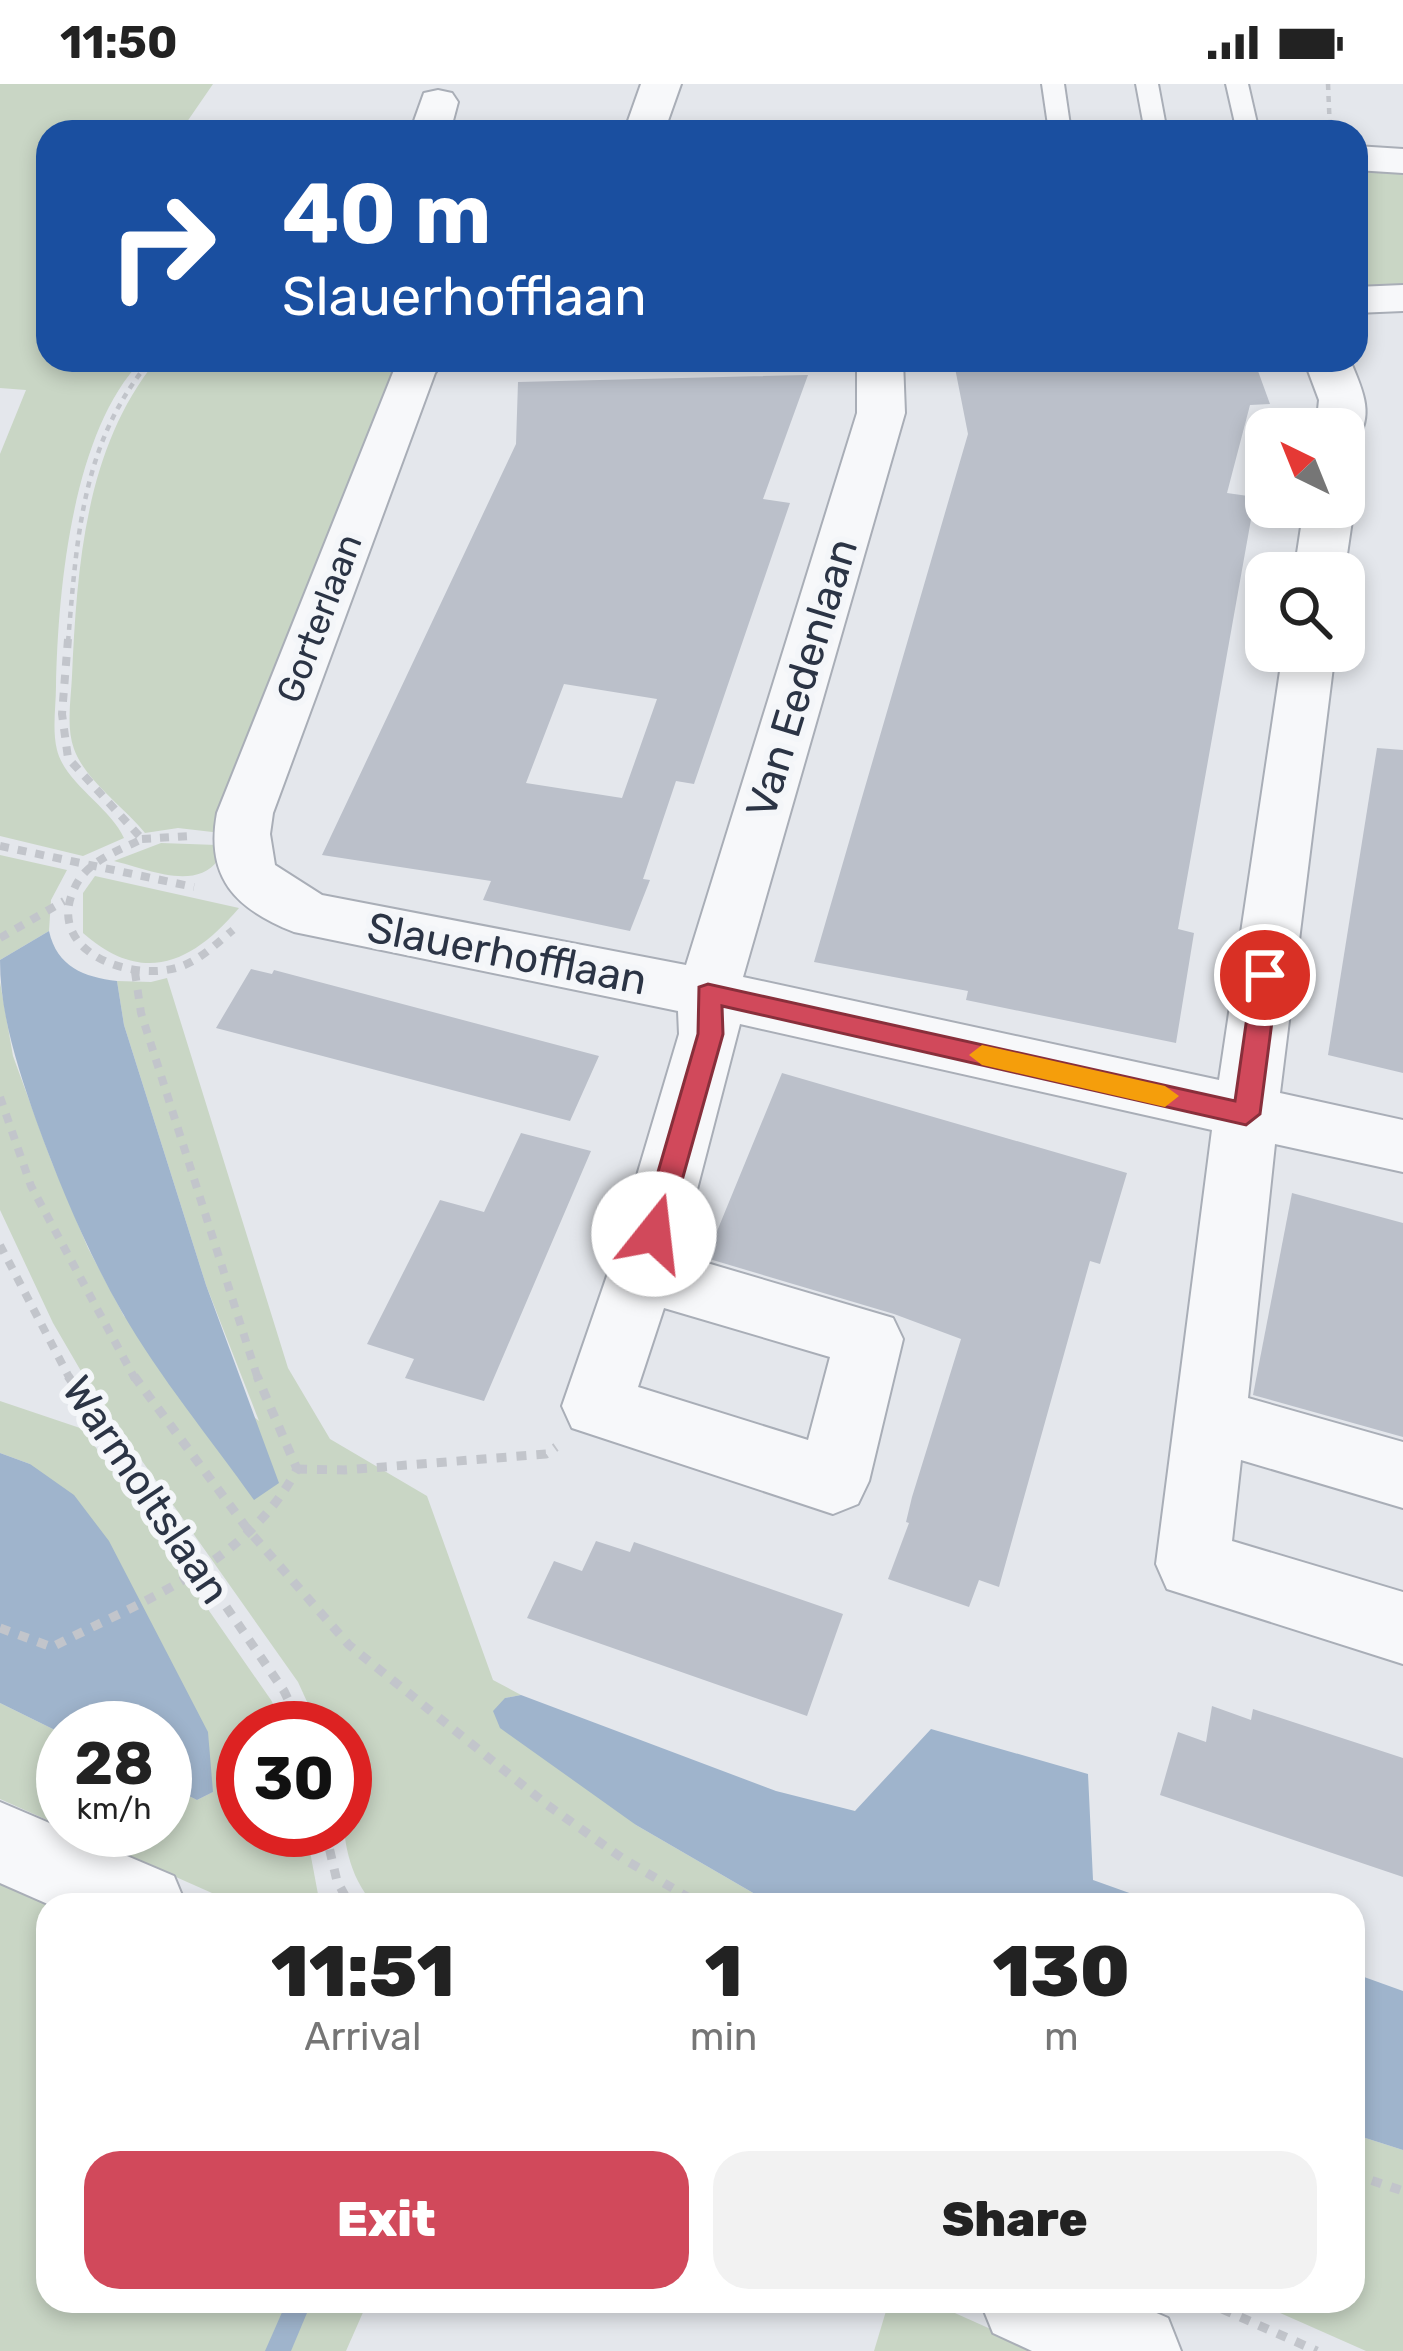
<!DOCTYPE html>
<style>
:root{--surface:#fff;--page:#f2f2f2;--text:#222;--muted:#767676;--accent:#d1495b}
body{margin:0;font-family:Rubik,sans-serif;background:var(--page);color:var(--text);height:100vh;display:flex;flex-direction:column;font-size:45px;white-space:nowrap}
*{box-sizing:border-box;margin:0}
p{font-size:39px;color:var(--muted)}
.icon{flex:none;width:66px;height:66px;fill:none;stroke:currentColor;stroke-width:2;stroke-linecap:round;stroke-linejoin:round}
.map{position:relative;flex:1;overflow:hidden}
.details{position:absolute;left:36px;top:1809px;width:1329px;height:420px;display:flex;flex-direction:column;background:var(--surface);border-radius:36px;box-shadow:0 6px 18px #0003}
.details>*{flex:none}
.guide{position:absolute;left:36px;top:36px;width:1332px;height:252px;border-radius:36px;box-shadow:0 6px 18px #0003;background:#1a4fa0;color:#fff;overflow:hidden}
.needle{width:78px;rotate:317deg}
.controls{position:absolute;left:1245px;top:324px;display:grid;gap:24px}
.controls a{display:grid;place-items:center;width:120px;height:120px;border-radius:24px;background:var(--surface);box-shadow:0 6px 18px #0003;font-size:60px}
.speed{position:absolute;left:36px;top:1617px;display:flex;gap:24px;font-size:60px;font-weight:700;text-align:center}
.speed>*{display:grid;place-content:center;width:156px;height:156px;border-radius:50%;background:var(--surface);box-shadow:0 6px 18px #0003;line-height:1}
.speed small{font-size:30px;font-weight:400}
.speed .limit{border:18px solid #d22;background:#fff;color:#111}
.pin{position:absolute;display:grid;place-items:center;width:102px;height:102px;color:#fff;margin:-51px;border:6px solid #fff;border-radius:50%;box-shadow:0 3px 12px #0007}
.me{position:absolute;width:132px;margin:-66px;rotate:16deg;stroke-linejoin:round;filter:drop-shadow(0 0 9px #0008)}
.turn{display:flex;align-items:center;gap:42px;height:252px;padding:0 48px;font-size:54px}
.turn .icon{width:156px;height:156px;stroke-width:2.5}
.turn b{display:block;font-size:84px;line-height:102px}
.eta{display:flex;justify-content:space-evenly;align-items:center;height:204px;text-align:center}
.eta b{font-size:72px;font-weight:800;line-height:84px}
.cta{display:flex;gap:24px;margin-top:auto;padding:24px 48px}
.cta a{flex:1;height:138px;border-radius:36px;background:var(--accent);color:#fff;font-size:48px;font-weight:800;line-height:138px;text-align:center}
.cta a+a{background:var(--page);color:var(--text)}
.status{display:flex;justify-content:space-between;align-items:center;height:84px;padding:0 60px;background:var(--surface);direction:ltr}
.status svg{height:33px;fill:currentColor}
.map>svg:first-child{display:block}
</style>
<div class="status"><b>11:50</b><svg viewBox="0 0 49 12"><path d="M0 12V9h3v3zM5 12V6h3v6zM10 12V3h3v9zM15 12V0h3v12zM26 1h20v11H26zM47 4h2v5h-2z"/></svg></div>
<div class="map">
<svg width="1403" height="2267" viewBox="0 0 1403 2267">
<rect width="100%" height="100%" fill="#e4e7ec"/>
<g fill="#c9d6c5">
<path d="M0,0H213L180,48H48V276H142C72,348 58,506 56,602C56,622 52,646 57,666C65,699 110,723 124,754L83,772L0,752V370L26,306L0,304Z"/>
<polygon points="1356,78 1403,82 1403,204 1356,205"/>
<path d="M404,276L221,749L178,744L145,749C124,723 85,696 74,665C66,643 71,615 72,592C77,484 85,364 156,277Z"/>
<path d="M161,759L217,761L218,776C195,808 145,784 114,777Z"/>
<polygon points="0,771 67,786 51,816 49,847 0,876"/>
<path d="M95,792L239,824C193,878 144,903 83,849V809Z"/>
<path d="M167,894L288,1284L330,1355L427,1412L493,1596L521,1611L505,1614L636,1741L774,1821H374C331,1771 345,1707 345,1644H319L298,1598L92,1306L53,1239L0,1126V898L13,972L51,1076L88,1164L124,1232L259,1337L206,1201L124,941L117,897L151,898Z"/>
<polygon points="0,1317 83,1345 271,1616 286,1644 243,1644 243,1746 306,1746 320,1821 239,1821 70,1746 165,1746 165,1700 197,1716 213,1708 30,1380 0,1369"/>
<polygon points="0,1619 63,1650 63,1743 0,1715"/>
<polygon points="0,1792 63,1821 48,1821 48,2217 368,2217 346,2267 0,2267"/>
<polygon points="1353,2050 1403,2066 1403,2267 1366,2267 1253,2217 1353,2217"/>
<polygon points="889,2217 928,2217 1040,2267 874,2267"/>
</g>
<g fill="#9fb4cc">
<path d="M49,847C57,883 84,893 117,897L124,941L206,1201L279,1399L254,1416C210,1354 160,1294 122,1228C87,1167 60,1102 36,1036C18,984 0,931 0,876Z"/>
<polygon points="0,1369 30,1380 74,1411 109,1457 208,1648 213,1708 197,1716 165,1700 165,1644 63,1644 63,1650 0,1619"/>
<polygon points="521,1611 776,1707 855,1727 931,1645 1088,1690 1093,1796 1163,1821 774,1821 636,1741 500,1644 493,1627 505,1614"/>
<polygon points="1353,1889 1403,1907 1403,2066 1353,2050"/>
</g>
<g fill="none" stroke-linecap="round" stroke-linejoin="round">
<polygon fill="#9fb4cc" fill-rule="evenodd" points="287,2217 312,2217 291,2267 265,2267"/>
</g>
<g fill="#bbc0ca" fill-rule="evenodd">
<polygon points="1254,276 1270,320 1250,321 1227,409 1255,413 1178,845 1194,849 1176,959 966,916 968,907 814,878 968,350 955,284"/>
<path d="M808,291L763,415L790,419L694,700L676,697L643,795L650,796L630,847L483,816L491,797L322,771L516,360L518,298ZM564,600L657,615L622,714L526,699Z"/>
<polygon points="1377,664 1403,666 1403,989 1328,971"/>
<polygon points="251,885 272,890 274,886 599,972 570,1037 216,944"/>
<polygon points="782,989 1127,1089 1100,1180 1090,1177 999,1503 979,1496 969,1523 888,1495 909,1439 906,1438 912,1413 961,1255 894,1230 706,1174"/>
<polygon points="521,1049 591,1067 484,1317 405,1294 414,1275 367,1260 440,1116 484,1128"/>
<polygon points="1292,1109 1403,1139 1403,1353 1253,1311"/>
<polygon points="596,1457 630,1468 634,1458 843,1530 807,1632 527,1534 554,1477 582,1487"/>
<polygon points="1212,1622 1251,1636 1253,1625 1403,1674 1403,1793 1160,1711 1178,1648 1206,1658"/>
</g>
<g fill="none" stroke-linecap="round" stroke-linejoin="round">
<defs>
<g id="lane">
<polygon points="1042,0 1064,0 1071,48 1049,48"/>
<polygon points="1136,0 1158,0 1167,48 1145,48"/>
<polygon points="1226,0 1248,0 1259,48 1237,48"/>
</g>
<g id="street">
<polygon points="641,0 681,0 664,48 624,48"/>
<polygon points="438,6 452,9 458,18 450,48 410,48 424,9"/>
<polygon points="1356,62 1403,65 1403,89 1356,86"/>
<polygon points="1403,201 1403,227 1356,229 1356,203"/>
<path d="M398,276H444L435,289L273,729L270,750L275,781L322,811L686,881L857,329V276H903L905,329L743,893L1219,996L1283,567H1335L1280,1009L1403,1036V1088L1275,1060L1248,1314L1403,1358V1424L1241,1376L1232,1457L1403,1508V1580L1167,1505L1156,1480L1212,1046L740,940L680,1171L893,1234L903,1255L869,1397L858,1420L833,1430L572,1344L562,1322L608,1189L679,950L678,927L294,848C236,825 205,794 217,729ZM664,1224L830,1273L808,1356L638,1303Z"/>
<path d="M1304,276H1350C1361,303 1375,329 1357,355L1344,359V345H1316L1319,316Z"/>
<polygon points="1344,411 1354,423 1344,491 1294,489 1304,423 1344,423"/>
<polygon points="0,1718 174,1792 186,1821 50,1821 0,1799"/>
<polygon points="980,2217 1129,2217 1168,2234 1181,2267 1032,2267 993,2249"/>
</g>
</defs>
<use href="#lane" stroke="#a9aeb7" stroke-width="4"/>
<use href="#street" stroke="#a9aeb7" stroke-width="4"/>
<g stroke="#c2c5cb" stroke-width="4.5" stroke-dasharray="6 6" stroke-linecap="butt">
<polyline points="1328,0 1330,47"/>
<path d="M68,558C77,455 81,358 151,276"/>
</g>
<g stroke="#c2c5cb" stroke-width="8" stroke-dasharray="9 9" stroke-linecap="butt">
<path d="M68,555L62,630L68,674L142,755C118,767 87,777 75,803C43,867 131,899 179,883C199,877 217,859 233,846"/>
<polyline points="142,755 189,752"/>
<polyline points="0,762 194,803"/>
<polyline points="0,854 64,817"/>
<polyline points="135,888 141,929 258,1295"/>
<polyline points="0,1013 31,1102 135,1295"/>
<polyline points="0,1161 70,1295"/>
</g>
<g stroke="#c2c5cb" stroke-width="9" stroke-dasharray="10 10" stroke-linecap="butt">
<polyline points="68,1292 284,1607 302,1644"/>
<polyline points="134,1292 249,1447 349,1561 546,1720 622,1774 701,1821"/>
<polyline points="297,1385 345,1386 546,1370 556,1363"/>
<path d="M0,1544L52,1563C142,1517 248,1479 297,1385L257,1292"/>
<polyline points="325,1746 337,1797 350,1821"/>
<polyline points="1353,2090 1403,2107"/>
<polyline points="1204,2217 1317,2267"/>
</g>
<use href="#lane" fill="#f7f8fa" fill-rule="evenodd"/>
<use href="#street" fill="#f7f8fa" fill-rule="evenodd"/>
</g>
<polygon fill="#d1495b" stroke="#882f3b" stroke-width="3" points="1265,882 1278,891 1260,1030 1246,1041 722,922 723,950 667,1150 663,1158 644,1158 640,1150 698,950 699,903 708,900 1235,1017 1253,891"/>
<polygon fill="#f59e0b" points="982,961 1165,1002 1179,1012 1165,1023 982,981 969,971"/>
<g text-anchor="middle" dominant-baseline="central" stroke-width="12" stroke-linejoin="round" paint-order="stroke">
<g font-size="36" fill="#2b3445" stroke="#f4f6f9">
<text transform="translate(319 534) rotate(-69)">Gorterlaan</text>
</g>
<g font-size="42" fill="#2b3445" stroke="#f4f6f9">
<text transform="translate(802 594) rotate(-73)">Van Eedenlaan</text>
<text transform="translate(507 870) rotate(11)">Slauerhofflaan</text>
<text transform="translate(146 1406) rotate(56)">Warmoltslaan</text>
</g>
</g>
</svg>
<div class="controls">
<a><svg class="needle" viewBox="-14 -14 28 28"><path d="M0-13l5 13h-10z" fill="#e53935"/><path d="M0 13l5-13h-10z" fill="#767676"/></svg></a>
<a><svg class="icon" aria-label="search" viewBox="0 0 24 24"><circle cx="10" cy="10" r="6"/><path d="M15 15l6 6"/></svg></a>
</div>
<div class="speed"><div>28<small>km/h</small></div><div class="limit">30</div></div>
<div class="pin" style="left:1265px;top:891px;background:#d93025"><svg class="icon" aria-label="arrive" viewBox="0 0 24 24"><path d="M6 21V4h12l-3 4 3 4H6"/></svg></div>
<svg class="me" style="left:654px;top:1150px" viewBox="-20 -20 40 40"><circle r="19" fill="#fff"/><path d="M0-13L10 11 0 6-10 11z" fill="#d1495b"/></svg>
<div class="guide">
<div class="turn"><svg class="icon" aria-label="right" viewBox="0 0 24 24"><path d="M7 20v-9h11M14 6l5 5-5 5"/></svg><div><b>40 m</b>Slauerhofflaan</div></div>
</div>
<section class="details">
<div class="eta">
<div><b>11:51</b><p>Arrival</p></div>
<div><b>1</b><p>min</p></div>
<div><b>130</b><p>m</p></div>
</div>
<div class="cta"><a>Exit</a><a>Share</a></div>
</section>
</div>
